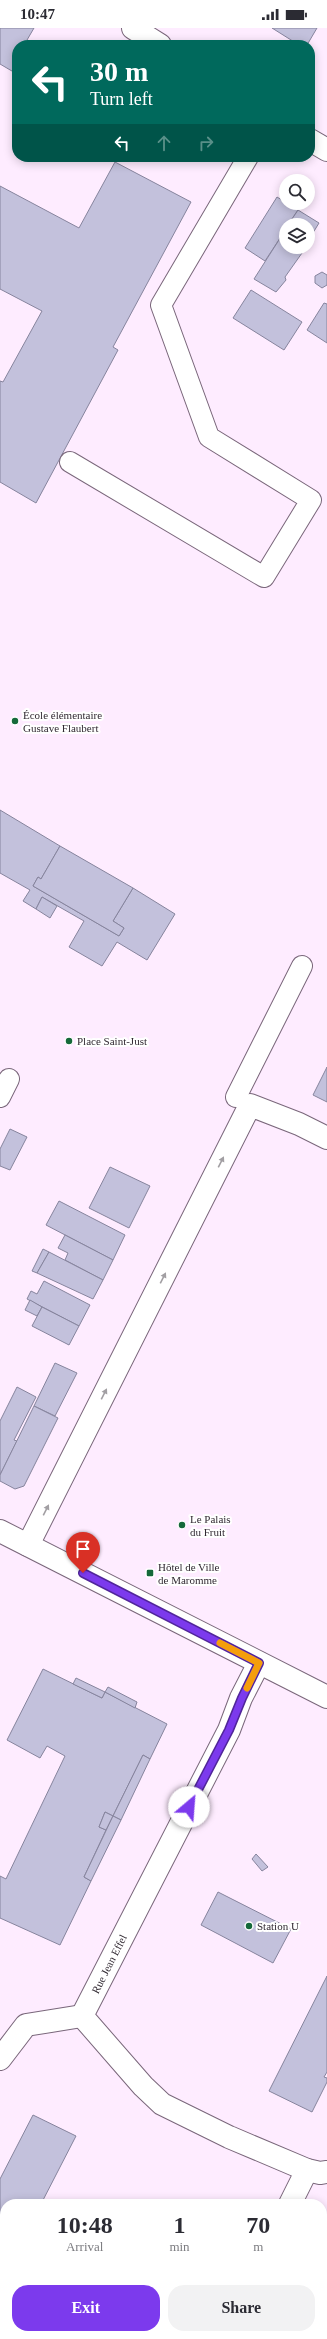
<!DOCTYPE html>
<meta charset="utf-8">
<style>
:root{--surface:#fff;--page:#f2f2f3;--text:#2b2b33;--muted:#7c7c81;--accent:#7c3aed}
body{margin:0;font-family:Georgia,serif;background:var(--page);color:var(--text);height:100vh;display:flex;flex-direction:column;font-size:15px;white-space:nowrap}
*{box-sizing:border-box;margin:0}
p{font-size:13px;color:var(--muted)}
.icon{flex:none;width:22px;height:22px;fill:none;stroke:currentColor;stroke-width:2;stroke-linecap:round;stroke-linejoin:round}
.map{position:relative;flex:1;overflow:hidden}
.panel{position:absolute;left:0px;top:2171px;width:327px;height:140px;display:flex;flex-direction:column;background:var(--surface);border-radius:16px 16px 0 0;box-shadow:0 2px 10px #0003}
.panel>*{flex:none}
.top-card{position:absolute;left:12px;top:12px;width:303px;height:122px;border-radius:16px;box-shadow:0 2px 10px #0003;background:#00695c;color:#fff;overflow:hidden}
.controls{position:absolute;left:279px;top:146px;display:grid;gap:8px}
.controls a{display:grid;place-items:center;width:36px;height:36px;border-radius:50%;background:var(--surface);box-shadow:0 2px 10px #0003;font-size:20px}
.pin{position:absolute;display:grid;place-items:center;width:34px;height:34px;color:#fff;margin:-41px -17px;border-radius:50% 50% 50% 0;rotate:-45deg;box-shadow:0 0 4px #0007}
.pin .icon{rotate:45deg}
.me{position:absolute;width:44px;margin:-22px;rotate:27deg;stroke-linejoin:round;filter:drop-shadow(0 0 3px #0008)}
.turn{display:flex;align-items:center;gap:14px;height:84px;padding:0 12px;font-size:18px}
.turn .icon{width:52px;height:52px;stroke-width:2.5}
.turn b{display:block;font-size:28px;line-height:34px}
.lanes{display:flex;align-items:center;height:38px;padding:0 12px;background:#0003;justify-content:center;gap:20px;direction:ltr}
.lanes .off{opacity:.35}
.eta{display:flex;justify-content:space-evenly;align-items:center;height:68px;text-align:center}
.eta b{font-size:24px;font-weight:700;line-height:28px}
.cta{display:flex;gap:8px;margin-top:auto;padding:8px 12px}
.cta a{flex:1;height:46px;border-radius:16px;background:var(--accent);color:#fff;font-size:16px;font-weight:700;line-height:46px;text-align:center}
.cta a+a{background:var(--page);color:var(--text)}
.status{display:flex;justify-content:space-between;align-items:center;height:28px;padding:0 20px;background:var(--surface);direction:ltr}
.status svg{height:11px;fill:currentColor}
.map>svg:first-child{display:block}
</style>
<div class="status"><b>10:47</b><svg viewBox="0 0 49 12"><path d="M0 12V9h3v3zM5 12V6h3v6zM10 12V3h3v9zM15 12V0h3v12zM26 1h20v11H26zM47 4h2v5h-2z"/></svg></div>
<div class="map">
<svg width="327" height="2311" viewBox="0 0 327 2311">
<rect width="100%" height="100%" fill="#feecff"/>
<g fill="#c3c1dc" stroke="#86849d">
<polygon points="0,0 34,0 27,12 36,17 17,17 17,46 0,36"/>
<polygon points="272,0 317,0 307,17 299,17"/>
<polygon points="115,134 191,174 113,319 118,322 36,475 0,454 0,353 3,354 42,283 0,261 0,158 79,200"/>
<polygon points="277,169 298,182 288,197 286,197 286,201 265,233 245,220"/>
<polygon points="298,182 319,195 308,213 308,197 288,197"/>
<polygon points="286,201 286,219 304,219 302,225 285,249 286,252 276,264 254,251"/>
<polygon points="322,244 327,247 327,257 322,260 315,255 315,248"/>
<polygon points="251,262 302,294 284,322 233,290"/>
<polygon points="324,275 327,276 327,315 307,302"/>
<polygon points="0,782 60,818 41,851 38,849 33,858 119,908 124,900 113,893 133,860 175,886 147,932 117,914 102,938 69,919 84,893 42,869 36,881 23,873 30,862 0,845"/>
<polygon points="60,818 133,860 113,893 124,900 119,908 33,858 38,849 41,851"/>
<polygon points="42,869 57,878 50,890 36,881"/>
<polygon points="327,1039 327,1074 313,1067"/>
<polygon points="10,1101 27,1109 10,1142 0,1138 0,1121"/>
<polygon points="110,1139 150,1158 129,1200 89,1180"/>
<polygon points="59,1173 125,1207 113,1232 46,1197"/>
<polygon points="65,1207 113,1232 103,1252 65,1232 68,1225 58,1220"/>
<polygon points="43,1221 49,1224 37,1245 32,1243"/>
<polygon points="49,1224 103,1252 93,1271 37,1245"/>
<polygon points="44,1253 90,1277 79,1298 27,1271 31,1263 37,1266"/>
<polygon points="30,1272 42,1279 37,1288 25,1282"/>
<polygon points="42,1279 79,1298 69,1317 32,1298"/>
<polygon points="55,1335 77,1345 55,1388 34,1378"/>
<polygon points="17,1359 36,1369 14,1412 17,1413 0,1447 0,1393"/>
<polygon points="34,1378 58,1390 24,1458 15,1461 0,1453 0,1447"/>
<polygon points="43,1641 102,1670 105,1664 167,1696 150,1731 143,1727 113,1788 105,1784 99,1799 106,1802 84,1849 91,1853 60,1917 0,1890 0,1848 6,1851 65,1728 47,1718 40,1730 7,1712"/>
<polygon points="76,1650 105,1664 102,1670 73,1656"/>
<polygon points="108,1659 137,1674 135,1680 105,1664"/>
<polygon points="143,1727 150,1731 121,1792 113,1788"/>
<polygon points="105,1784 113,1788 106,1802 99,1799"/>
<polygon points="113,1788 121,1792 91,1853 84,1849"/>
<polygon points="256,1826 268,1839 262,1843 252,1831"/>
<polygon points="218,1864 291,1901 273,1935 201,1897"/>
<polygon points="327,1948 327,2044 324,2049 327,2050 327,2054 312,2084 269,2063"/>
<polygon points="33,2087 76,2108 41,2176 5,2176 5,2247 0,2257 0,2151"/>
</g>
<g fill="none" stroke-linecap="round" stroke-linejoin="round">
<defs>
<g id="service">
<polyline points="70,434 264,549 311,472 209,409 161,277 248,129"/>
<polyline points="0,1069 9,1051"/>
<polyline points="236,1069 302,938"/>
</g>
<g id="minor">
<polyline points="133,0 160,17"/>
<polyline points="310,112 327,122"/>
<polyline points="28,1517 250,1077 299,1096 327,1110"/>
<polyline points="259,1635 241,1670 229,1702 82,1988 143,2058 162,2076 229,2109 307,2142 320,2145 327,2144"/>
<polyline points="0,2031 26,1997 82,1988"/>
<polyline points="290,2176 307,2142"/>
<polyline points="224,2311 227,2306"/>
</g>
<polyline id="primary" points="0,1503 327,1669"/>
</defs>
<use href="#service" stroke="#7a677b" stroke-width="22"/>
<use href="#minor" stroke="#7a677b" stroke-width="24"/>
<use href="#primary" stroke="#7a677b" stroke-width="24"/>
<use href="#service" stroke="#fff" stroke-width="20"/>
<use href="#minor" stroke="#fff" stroke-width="22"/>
<use href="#primary" stroke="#fff" stroke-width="22"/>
</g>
<defs><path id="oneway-solid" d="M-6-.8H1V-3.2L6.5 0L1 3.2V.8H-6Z"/></defs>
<g fill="#a29fa3">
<use href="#oneway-solid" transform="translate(221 1134) rotate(-63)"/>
<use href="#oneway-solid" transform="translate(163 1250) rotate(-63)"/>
<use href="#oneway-solid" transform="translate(104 1366) rotate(-63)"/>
<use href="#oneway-solid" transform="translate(46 1482) rotate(-63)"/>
</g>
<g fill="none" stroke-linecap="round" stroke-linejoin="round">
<defs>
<polyline id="route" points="83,1545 259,1635 242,1670 229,1702 189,1779"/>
</defs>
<use href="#route" stroke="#51269a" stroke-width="10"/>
<use href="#route" stroke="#7c3aed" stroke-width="7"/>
<polyline stroke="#f59e0b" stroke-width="7" points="220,1615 259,1635 247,1660"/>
</g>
<g fill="#15693a" stroke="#fff" stroke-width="1.5">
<circle cx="15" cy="693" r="4"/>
<circle cx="69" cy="1013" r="4"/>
<circle cx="182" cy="1497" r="4"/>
<rect x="146" y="1541" width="8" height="8" rx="2"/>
<circle cx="249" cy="1898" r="4"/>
</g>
<g text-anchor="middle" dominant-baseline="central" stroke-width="4" stroke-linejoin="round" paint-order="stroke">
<g font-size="11" fill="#312932" stroke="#fff" text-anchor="start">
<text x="23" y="687">École élémentaire<tspan x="23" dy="13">Gustave Flaubert</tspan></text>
<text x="77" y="1013">Place Saint-Just</text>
<text x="190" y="1491">Le Palais<tspan x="190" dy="13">du Fruit</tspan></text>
<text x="158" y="1539">Hôtel de Ville<tspan x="158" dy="13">de Maromme</tspan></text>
<text x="257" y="1898">Station U</text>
</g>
<g font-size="11" fill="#312932" stroke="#fff">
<text transform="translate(109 1936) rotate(-63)">Rue Jean Effel</text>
</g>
</g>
</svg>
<div class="controls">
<a><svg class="icon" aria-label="search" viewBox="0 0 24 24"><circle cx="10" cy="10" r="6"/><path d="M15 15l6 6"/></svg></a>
<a><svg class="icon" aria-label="layers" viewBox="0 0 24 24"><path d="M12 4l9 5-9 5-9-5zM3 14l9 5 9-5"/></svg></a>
</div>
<div class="pin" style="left:83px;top:1545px;background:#d93025"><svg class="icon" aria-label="arrive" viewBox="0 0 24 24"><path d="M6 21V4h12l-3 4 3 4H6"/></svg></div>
<svg class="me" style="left:189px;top:1779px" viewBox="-20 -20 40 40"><circle r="19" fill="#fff"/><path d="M0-13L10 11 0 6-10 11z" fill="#7c3aed"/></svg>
<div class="top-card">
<div class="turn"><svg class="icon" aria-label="left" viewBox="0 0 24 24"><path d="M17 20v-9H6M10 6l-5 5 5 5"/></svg><div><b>30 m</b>Turn left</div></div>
<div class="lanes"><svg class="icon" aria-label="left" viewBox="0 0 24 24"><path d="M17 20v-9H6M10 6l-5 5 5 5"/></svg><svg class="icon off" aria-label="ahead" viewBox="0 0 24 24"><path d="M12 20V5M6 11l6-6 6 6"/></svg><svg class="icon off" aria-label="right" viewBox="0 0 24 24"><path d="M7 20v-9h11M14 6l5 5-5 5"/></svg></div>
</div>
<section class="panel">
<div class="eta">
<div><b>10:48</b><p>Arrival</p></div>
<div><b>1</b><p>min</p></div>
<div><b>70</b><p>m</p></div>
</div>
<div class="cta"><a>Exit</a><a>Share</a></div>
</section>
</div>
